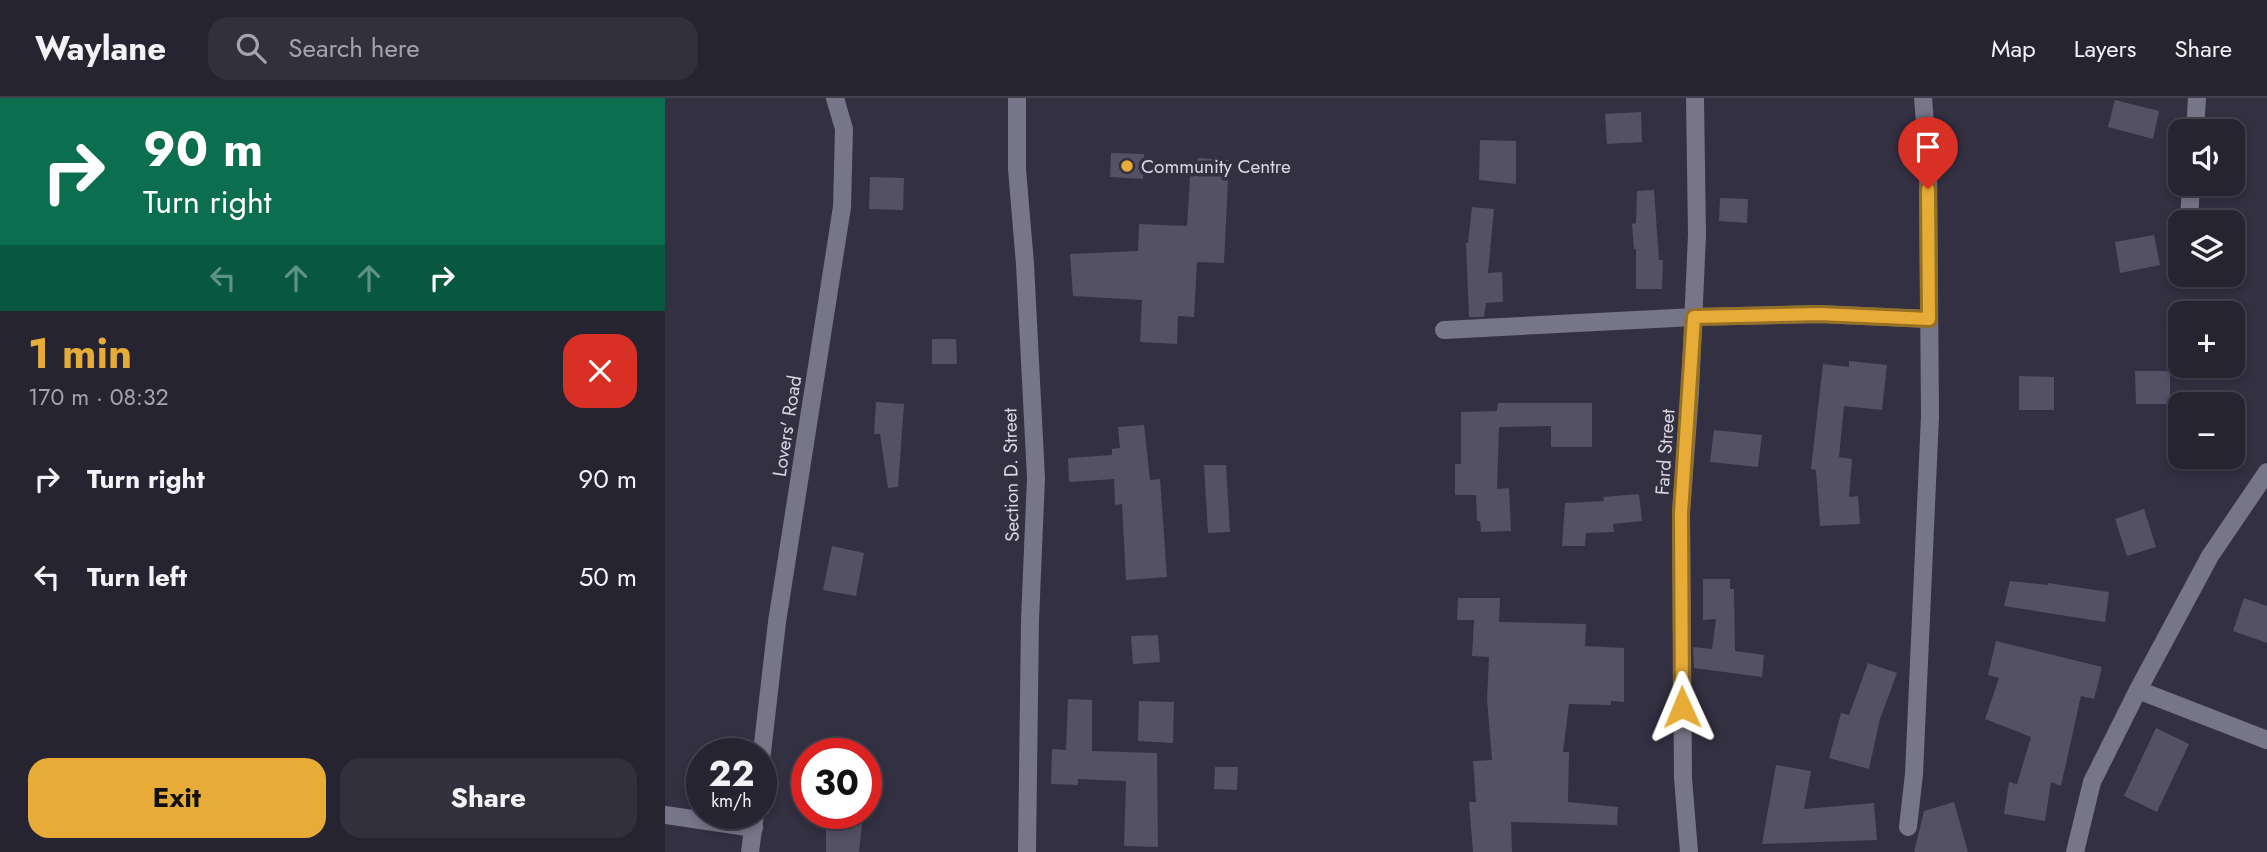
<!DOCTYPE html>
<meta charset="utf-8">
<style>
:root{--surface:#262431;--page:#32303d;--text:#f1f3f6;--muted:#a4a4ab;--line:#42414d;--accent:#e7ac37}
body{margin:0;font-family:Jost,sans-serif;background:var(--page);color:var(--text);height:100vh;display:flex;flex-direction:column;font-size:26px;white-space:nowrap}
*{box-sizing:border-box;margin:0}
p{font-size:23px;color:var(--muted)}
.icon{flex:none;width:38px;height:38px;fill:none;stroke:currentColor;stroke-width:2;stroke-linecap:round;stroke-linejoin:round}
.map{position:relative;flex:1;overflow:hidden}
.sheet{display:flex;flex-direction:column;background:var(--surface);width:665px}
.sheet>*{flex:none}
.hud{background:#0b6e4f;color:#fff;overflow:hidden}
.buttons{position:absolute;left:1503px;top:21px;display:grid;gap:14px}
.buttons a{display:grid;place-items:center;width:77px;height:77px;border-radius:14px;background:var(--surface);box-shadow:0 4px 10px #0003,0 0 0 2px var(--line);font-size:35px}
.speed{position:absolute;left:21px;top:640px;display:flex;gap:14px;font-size:35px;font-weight:700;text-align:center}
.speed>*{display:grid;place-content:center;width:91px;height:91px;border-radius:50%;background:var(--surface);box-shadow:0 4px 10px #0003,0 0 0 2px var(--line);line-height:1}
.speed small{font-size:18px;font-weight:400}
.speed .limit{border:10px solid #d22;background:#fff;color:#111}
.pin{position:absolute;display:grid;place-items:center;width:60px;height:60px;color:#fff;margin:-72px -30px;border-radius:50% 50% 50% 0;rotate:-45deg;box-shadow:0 0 7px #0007}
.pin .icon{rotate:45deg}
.me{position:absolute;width:77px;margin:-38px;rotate:359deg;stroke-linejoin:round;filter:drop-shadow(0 0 5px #0008)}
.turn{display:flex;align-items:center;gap:24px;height:147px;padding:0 28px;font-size:32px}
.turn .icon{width:91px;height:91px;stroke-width:2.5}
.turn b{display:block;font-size:49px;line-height:60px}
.lanes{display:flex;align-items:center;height:66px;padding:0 28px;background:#0003;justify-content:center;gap:35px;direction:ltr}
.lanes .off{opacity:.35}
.round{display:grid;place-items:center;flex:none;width:74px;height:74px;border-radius:21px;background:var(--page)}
.summary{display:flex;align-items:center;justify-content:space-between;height:119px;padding:0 28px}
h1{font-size:42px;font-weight:700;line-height:52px;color:var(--accent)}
.cta{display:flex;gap:14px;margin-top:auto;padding:14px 28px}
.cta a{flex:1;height:80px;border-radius:21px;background:var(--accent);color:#111;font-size:28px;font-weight:700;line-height:80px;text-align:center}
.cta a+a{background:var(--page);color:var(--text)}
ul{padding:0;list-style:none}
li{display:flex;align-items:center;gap:21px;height:98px;padding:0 28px}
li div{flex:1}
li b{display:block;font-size:26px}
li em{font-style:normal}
header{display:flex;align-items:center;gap:42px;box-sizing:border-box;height:98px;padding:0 35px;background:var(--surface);border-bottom:2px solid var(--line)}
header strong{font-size:33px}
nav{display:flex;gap:38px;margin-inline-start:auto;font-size:24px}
.search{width:490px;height:63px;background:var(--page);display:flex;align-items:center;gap:18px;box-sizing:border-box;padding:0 24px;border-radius:21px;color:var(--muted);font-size:26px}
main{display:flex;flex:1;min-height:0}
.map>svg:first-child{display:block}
</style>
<header>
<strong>Waylane</strong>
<div class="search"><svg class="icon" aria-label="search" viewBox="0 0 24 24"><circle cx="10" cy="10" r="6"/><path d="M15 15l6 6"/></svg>Search here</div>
<nav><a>Map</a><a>Layers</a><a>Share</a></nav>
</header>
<main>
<section class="sheet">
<div class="hud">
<div class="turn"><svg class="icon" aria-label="right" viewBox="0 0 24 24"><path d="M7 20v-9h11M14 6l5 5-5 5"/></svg><div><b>90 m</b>Turn right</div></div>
<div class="lanes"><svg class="icon off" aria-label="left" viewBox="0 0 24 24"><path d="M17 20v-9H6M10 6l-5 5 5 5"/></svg><svg class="icon off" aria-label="ahead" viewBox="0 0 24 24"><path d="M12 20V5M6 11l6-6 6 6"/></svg><svg class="icon off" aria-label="ahead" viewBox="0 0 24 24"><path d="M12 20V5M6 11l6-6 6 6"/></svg><svg class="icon" aria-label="right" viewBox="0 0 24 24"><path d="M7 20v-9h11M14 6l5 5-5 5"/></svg></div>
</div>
<div class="summary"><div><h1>1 min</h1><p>170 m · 08:32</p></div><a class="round" style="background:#d93025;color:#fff"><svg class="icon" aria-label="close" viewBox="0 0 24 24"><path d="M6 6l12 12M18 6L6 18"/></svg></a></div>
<ul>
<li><svg class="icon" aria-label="right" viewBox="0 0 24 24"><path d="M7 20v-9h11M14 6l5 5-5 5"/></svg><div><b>Turn right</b></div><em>90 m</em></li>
<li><svg class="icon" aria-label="left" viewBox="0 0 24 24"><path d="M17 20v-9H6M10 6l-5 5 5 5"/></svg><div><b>Turn left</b></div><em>50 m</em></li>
</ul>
<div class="cta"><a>Exit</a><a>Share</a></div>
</section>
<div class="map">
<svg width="1602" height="754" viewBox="0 0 1602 754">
<rect width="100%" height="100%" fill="#323041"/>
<g fill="#535163">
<polygon points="1450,2 1494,13 1488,41 1443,29"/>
<polygon points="976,14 977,44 942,46 940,16"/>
<polygon points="815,42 851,43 851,86 814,82"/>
<polygon points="446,55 479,56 478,81 445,79"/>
<polygon points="533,60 564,62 559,165 532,164 529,219 513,218 512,246 475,244 477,202 408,198 405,156 473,153 474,126 522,128 526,63 532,63"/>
<polygon points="205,79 239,80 238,112 204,111"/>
<polygon points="989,92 994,162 998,162 997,191 971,191 971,151 969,151 967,126 971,125 972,93"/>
<polygon points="1055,100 1083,101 1082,125 1054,123"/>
<polygon points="807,109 829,111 823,175 837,174 838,204 821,205 819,219 804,219 801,145 803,145"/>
<polygon points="1489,137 1495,167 1455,175 1450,144"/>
<polygon points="267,241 291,241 292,266 267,266"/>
<polygon points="1184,263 1222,267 1217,312 1179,308 1174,359 1187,361 1184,399 1193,398 1195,426 1155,428 1151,372 1146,371 1158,266 1184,269"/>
<polygon points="1470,273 1505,273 1505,306 1471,306"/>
<polygon points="1354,278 1389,279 1389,312 1354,312"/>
<polygon points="211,304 239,306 233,389 223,390 215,336 209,336"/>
<polygon points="833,305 927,305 927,349 886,349 886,328 834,329 832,391 844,390 846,433 816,434 815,423 812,423 811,397 790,397 790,366 796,366 796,314 832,313"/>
<polygon points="479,327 485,382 495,381 502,479 461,482 457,406 450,407 449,381 404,384 403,360 447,357 447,351 455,350 453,329"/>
<polygon points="1049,332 1097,337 1093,369 1045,364"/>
<polygon points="539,367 561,367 565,434 543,435"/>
<polygon points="974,396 977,423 948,426 949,434 921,435 920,448 897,448 900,405 939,403 938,399"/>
<polygon points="1479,411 1491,449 1462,458 1450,421"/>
<polygon points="167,448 199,455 191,498 158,492"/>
<polygon points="1038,481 1065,481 1065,491 1069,491 1070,553 1099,557 1097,579 1029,570 1028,549 1047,551 1051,521 1038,522"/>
<polygon points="1345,483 1383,487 1383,485 1444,494 1440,524 1339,508"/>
<polygon points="793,500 835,500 834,524 921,526 920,548 959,550 959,604 946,603 946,607 904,606 898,654 904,654 903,704 953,709 952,727 846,724 847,754 808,754 804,704 811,704 808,663 827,662 822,601 824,559 807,558 809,522 792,522"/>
<polygon points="1579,500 1602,508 1602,545 1568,533"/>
<polygon points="493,537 495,564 468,566 466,538"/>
<polygon points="1331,543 1437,569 1429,601 1416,598 1396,688 1386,684 1380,723 1339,716 1344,684 1352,686 1366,639 1320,621 1334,580 1323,577"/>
<polygon points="1203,565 1232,575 1215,621 1204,671 1164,660 1176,615 1184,617"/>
<polygon points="403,601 427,602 427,653 492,655 493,749 459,748 461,683 413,681 413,687 386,686 387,651 401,652"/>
<polygon points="474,603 509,604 508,645 473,643"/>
<polygon points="1491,630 1524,646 1492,714 1459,698"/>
<polygon points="1111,667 1146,673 1139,711 1209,705 1212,742 1097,746"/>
<polygon points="550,669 573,669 572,692 549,691"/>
<polygon points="1289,704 1303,754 1249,754 1259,713"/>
<polygon points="161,716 198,716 194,754 161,754"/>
</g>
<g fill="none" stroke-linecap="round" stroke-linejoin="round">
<g stroke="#777588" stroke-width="18">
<polyline points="352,0 352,71 360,166 371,380 365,522 362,754"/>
<polyline points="1530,33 1532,0"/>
<polyline points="1524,124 1526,86"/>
<polyline points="779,232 1029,219 1154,216 1264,221"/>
<polyline points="1473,592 1602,642"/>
<polyline points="96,663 112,524 177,109 179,31 170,0"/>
<polyline points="0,717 89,730"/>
<polyline points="1243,729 1249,676 1265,318 1263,64 1258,0"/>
<polyline points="85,754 90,716"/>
<polyline points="1024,754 1018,680 1016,415 1025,294 1032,137 1030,0"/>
<polyline points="1410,754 1427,684 1473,592 1545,458 1602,374"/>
</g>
</g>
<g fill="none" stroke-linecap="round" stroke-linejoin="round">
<defs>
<polyline id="route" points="1017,609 1016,415 1029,219 1154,216 1264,221 1263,91"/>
</defs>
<use href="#route" stroke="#967024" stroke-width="18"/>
<use href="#route" stroke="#e7ac37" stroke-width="12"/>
</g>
<circle fill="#e7ac37" stroke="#323041" stroke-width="2.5" cx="462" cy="68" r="7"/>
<g text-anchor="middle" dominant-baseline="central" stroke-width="7" stroke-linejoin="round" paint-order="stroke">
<g font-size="19" fill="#d8d7e2" stroke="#323041" text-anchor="start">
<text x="476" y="68">Community Centre</text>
</g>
<g font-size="19" fill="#d8d7e2" stroke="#323041">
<text transform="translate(122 328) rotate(-81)">Lovers' Road</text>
<text transform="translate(1000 354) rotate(-86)">Fard Street</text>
<text transform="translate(346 377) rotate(-91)">Section D. Street</text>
</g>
</g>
</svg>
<div class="buttons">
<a><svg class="icon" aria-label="sound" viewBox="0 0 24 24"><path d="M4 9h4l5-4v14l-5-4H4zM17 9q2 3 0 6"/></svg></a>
<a><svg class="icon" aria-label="layers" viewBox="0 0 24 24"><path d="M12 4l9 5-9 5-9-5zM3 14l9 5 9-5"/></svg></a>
<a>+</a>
<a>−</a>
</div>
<div class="speed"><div>22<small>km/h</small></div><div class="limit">30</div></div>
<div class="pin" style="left:1263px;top:91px;background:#d93025"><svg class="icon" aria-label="arrive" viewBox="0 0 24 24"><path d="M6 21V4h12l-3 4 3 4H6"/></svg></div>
<svg class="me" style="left:1017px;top:609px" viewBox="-20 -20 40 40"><path d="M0-17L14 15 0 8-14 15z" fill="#e7ac37" stroke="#fff" stroke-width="4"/></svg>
</div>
</main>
